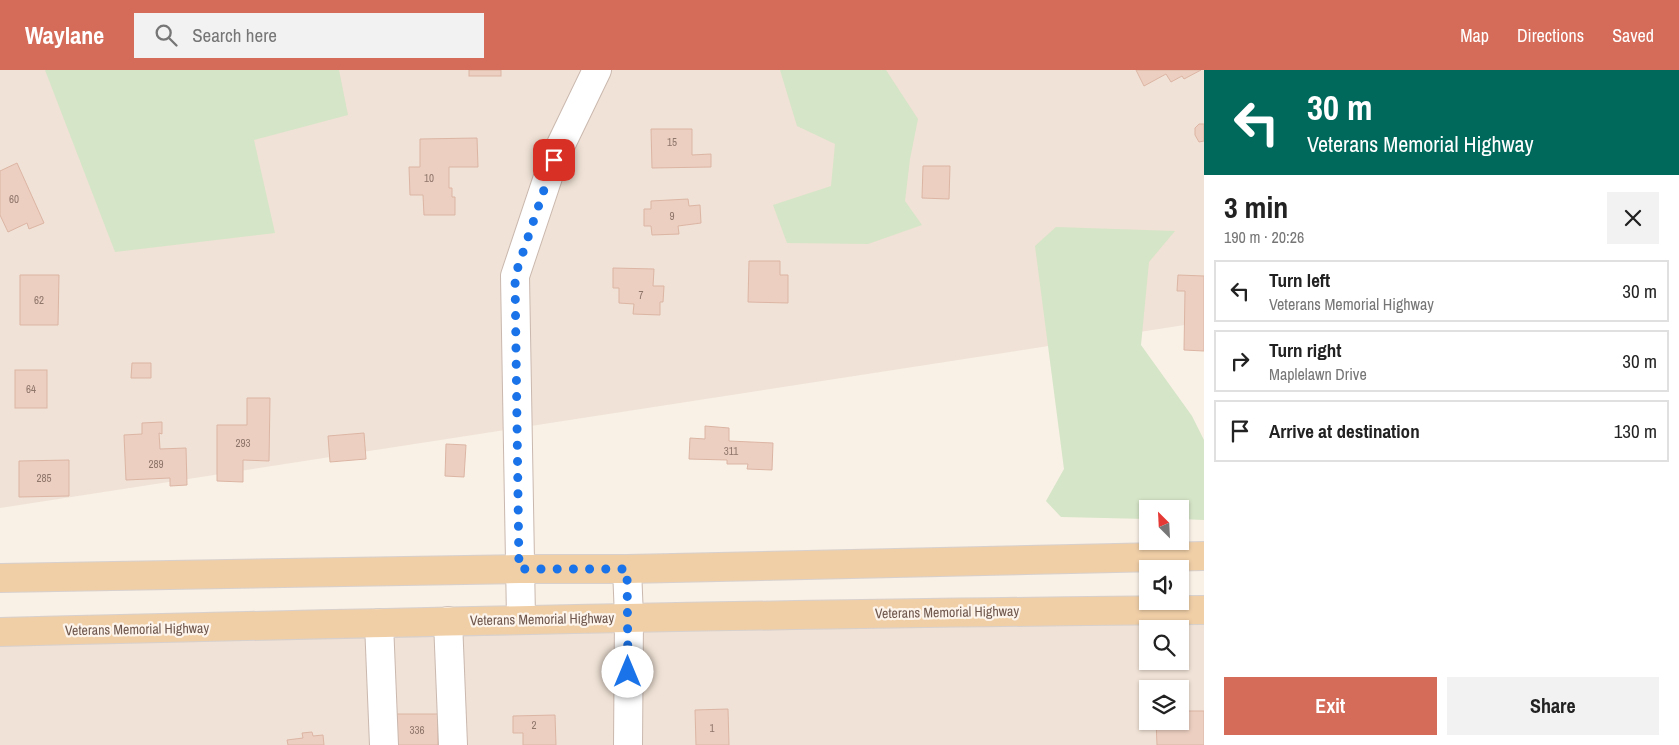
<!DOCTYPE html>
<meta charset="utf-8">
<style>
:root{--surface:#fff;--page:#f2f2f2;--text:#222;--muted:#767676;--line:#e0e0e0;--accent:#d56c5a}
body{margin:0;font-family:"Archivo Narrow",sans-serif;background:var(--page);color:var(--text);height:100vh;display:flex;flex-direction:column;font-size:19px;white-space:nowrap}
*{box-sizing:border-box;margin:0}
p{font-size:16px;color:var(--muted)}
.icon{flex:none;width:28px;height:28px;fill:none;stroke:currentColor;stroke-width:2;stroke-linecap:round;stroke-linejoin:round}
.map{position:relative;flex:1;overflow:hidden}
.details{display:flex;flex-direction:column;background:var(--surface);width:475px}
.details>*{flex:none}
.banner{background:#00695c;color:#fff;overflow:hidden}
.needle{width:32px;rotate:336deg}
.fabs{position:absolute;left:1139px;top:430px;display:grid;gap:10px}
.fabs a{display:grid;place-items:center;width:50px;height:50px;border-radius:0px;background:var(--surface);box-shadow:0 1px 4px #0004;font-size:25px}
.pin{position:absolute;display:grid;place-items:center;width:42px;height:42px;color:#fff;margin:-21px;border-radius:10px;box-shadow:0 2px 8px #0006}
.me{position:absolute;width:55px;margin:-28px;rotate:0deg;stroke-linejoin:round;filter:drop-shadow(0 0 4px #0008)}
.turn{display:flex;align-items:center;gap:18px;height:105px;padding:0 20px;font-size:22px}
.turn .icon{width:65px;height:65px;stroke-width:2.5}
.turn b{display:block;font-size:35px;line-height:42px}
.round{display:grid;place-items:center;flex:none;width:52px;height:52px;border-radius:0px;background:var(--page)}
.summary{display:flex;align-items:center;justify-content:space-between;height:85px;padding:0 20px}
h1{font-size:30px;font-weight:800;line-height:38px}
.button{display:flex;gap:10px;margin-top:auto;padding:10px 20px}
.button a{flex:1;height:58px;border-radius:0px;background:var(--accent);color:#fff;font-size:20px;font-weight:800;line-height:58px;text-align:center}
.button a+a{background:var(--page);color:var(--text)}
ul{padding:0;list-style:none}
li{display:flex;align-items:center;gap:15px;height:62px;margin:0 10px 8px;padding:0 10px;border:2px solid var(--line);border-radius:0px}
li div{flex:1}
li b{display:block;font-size:19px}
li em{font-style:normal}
header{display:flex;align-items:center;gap:30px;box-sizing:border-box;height:70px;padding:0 25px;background:var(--accent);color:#fff}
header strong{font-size:24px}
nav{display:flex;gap:28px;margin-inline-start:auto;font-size:18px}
.search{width:350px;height:45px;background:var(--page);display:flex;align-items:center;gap:12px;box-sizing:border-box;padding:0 18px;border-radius:0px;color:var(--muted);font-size:19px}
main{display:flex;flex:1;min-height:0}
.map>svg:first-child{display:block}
</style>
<header>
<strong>Waylane</strong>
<div class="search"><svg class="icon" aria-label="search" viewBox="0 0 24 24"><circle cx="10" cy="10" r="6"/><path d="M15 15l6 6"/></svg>Search here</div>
<nav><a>Map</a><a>Directions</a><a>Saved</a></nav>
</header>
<main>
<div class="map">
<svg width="1204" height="675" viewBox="0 0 1204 675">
<rect width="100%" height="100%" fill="#f9f1e6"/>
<g fill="#f0e2d6" fill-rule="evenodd">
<polygon points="0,0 1204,0 1204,252 0,438"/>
<path d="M1204,540V675H0V561ZM1148,559H1180V591H1148ZM1148,619H1180V651H1148Z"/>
</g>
<g fill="#d5e5c7">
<polygon points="45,0 339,0 348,45 254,70 275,163 115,182"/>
<polygon points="780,0 886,0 918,49 910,89 905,131 922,155 868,174 787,173 773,135 831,116 835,74 797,56"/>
<polygon points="1056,157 1175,161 1149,192 1141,275 1192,346 1204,370 1204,450 1180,449 1180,439 1148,439 1147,449 1061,447 1046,431 1064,399 1035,176"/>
</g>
<g fill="#eccfc1" stroke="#dcb5a4">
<rect x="469" y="0" width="32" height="6"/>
<polygon points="1136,0 1201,0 1184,9 1182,6 1171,12 1166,4 1144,16"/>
<polygon points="1199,54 1204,54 1204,71 1199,72 1195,65 1195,58"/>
<polygon points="651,59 692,59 692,85 711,84 711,97 652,98"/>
<polygon points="477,68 478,97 449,97 449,118 452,118 452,127 455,127 455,145 424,145 423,125 410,125 409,97 420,97 420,69"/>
<polygon points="17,93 44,153 29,159 27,153 8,162 0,145 0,101"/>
<polygon points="923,96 950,96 949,129 922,128"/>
<polygon points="688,129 689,136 700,135 701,153 678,156 679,164 652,165 651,156 644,156 644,139 651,139 651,131"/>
<polygon points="749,191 780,191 780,205 788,205 788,233 748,232"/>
<polygon points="613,198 654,199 653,216 664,216 663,232 660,232 660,245 633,244 634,234 619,233 619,218 613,218"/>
<polygon points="20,205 59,205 58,255 20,255"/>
<polygon points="1178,205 1204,206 1204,281 1184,280 1185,221 1177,221"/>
<polygon points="132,293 151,293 151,308 131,308"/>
<rect x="15" y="300" width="32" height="38"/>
<polygon points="247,328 270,328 269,391 243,390 243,412 217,411 217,355 247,355"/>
<polygon points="162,352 162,364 159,363 160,379 186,378 187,415 170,416 170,408 126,410 124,365 142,364 142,353"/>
<polygon points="705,356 729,358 729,371 773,373 772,400 747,399 748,394 727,394 727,390 689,389 690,368 705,369"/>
<polygon points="364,363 366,389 330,392 328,366"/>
<polygon points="446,374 466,375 464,407 445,406"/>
<polygon points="69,390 69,426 19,427 19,391"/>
<polygon points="1180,638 1180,641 1204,641 1204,675 1157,675 1156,651 1180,651"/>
<polygon points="728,639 729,675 696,675 695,640"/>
<rect x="396" y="644" width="42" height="31"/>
<polygon points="555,645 556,675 523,675 523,663 513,663 513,646"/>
<polygon points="312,662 313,666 323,665 324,675 288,675 287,670 303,668 302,663"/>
</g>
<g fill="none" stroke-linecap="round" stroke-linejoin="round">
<defs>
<g id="minor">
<polyline points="627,499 629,547 628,675"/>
<polyline points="521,549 515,206 554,89 597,0"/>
<polyline points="448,551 453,675"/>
<polyline points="379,553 384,675"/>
</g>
<g id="major">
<polyline points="0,508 519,499 627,499 1204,486"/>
<path d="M0,562C401,552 803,543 1204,540"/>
</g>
</defs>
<use href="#minor" stroke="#cab8ae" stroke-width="30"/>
<use href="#major" stroke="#d7d0cd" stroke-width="30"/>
<use href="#minor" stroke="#fff" stroke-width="28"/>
<use href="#major" stroke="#f0cfa7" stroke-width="28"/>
</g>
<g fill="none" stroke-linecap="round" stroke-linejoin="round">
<polyline stroke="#1a73e8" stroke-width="9" stroke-dasharray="0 16.2" points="554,90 515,206 519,499 627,499 628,602"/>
</g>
<g text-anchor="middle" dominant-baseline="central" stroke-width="4.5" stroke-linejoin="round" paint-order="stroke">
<g font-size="11" fill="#8f766b">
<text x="672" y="72">15</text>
<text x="429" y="108">10</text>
<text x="14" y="129">60</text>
<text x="672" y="146">9</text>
<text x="641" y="225">7</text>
<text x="39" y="230">62</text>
<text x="31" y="319">64</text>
<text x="243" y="373">293</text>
<text x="731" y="381">311</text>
<text x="156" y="394">289</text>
<text x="44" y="408">285</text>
<text x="534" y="655">2</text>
<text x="712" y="658">1</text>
<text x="417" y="660">336</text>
</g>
<g font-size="14" fill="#70584e" stroke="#fdf5ec">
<text transform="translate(947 542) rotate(-1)">Veterans Memorial Highway</text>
<text transform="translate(542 549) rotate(-1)">Veterans Memorial Highway</text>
<text transform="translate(137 559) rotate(-1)">Veterans Memorial Highway</text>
</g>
</g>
</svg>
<div class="fabs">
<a><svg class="needle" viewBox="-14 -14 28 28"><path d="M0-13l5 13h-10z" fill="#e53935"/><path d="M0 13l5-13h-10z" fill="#767676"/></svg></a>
<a><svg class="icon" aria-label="sound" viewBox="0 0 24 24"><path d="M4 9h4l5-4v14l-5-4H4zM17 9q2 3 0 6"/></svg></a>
<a><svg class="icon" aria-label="search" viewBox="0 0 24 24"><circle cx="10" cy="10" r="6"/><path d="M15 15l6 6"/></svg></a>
<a><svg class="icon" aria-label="layers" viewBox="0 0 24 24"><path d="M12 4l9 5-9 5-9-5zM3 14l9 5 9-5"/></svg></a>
</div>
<div class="pin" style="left:554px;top:90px;background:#d93025"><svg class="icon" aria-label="arrive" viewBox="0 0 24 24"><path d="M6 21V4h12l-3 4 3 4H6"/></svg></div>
<svg class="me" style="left:628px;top:602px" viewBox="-20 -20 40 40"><circle r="19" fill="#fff"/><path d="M0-13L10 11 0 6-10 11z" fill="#1a73e8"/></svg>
</div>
<section class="details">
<div class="banner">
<div class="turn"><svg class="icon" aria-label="left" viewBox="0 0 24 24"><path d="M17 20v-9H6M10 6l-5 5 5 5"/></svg><div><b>30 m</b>Veterans Memorial Highway</div></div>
</div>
<div class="summary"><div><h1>3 min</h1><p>190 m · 20:26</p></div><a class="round"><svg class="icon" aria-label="close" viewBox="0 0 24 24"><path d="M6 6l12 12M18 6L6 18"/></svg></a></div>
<ul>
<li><svg class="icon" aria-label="left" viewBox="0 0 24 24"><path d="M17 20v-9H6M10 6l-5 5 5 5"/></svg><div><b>Turn left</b><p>Veterans Memorial Highway</p></div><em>30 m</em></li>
<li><svg class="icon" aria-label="right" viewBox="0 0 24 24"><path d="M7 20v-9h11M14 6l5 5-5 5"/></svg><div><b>Turn right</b><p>Maplelawn Drive</p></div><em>30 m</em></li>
<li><svg class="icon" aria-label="arrive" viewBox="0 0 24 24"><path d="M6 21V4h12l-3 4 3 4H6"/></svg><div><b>Arrive at destination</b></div><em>130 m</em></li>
</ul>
<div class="button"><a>Exit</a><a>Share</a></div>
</section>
</main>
